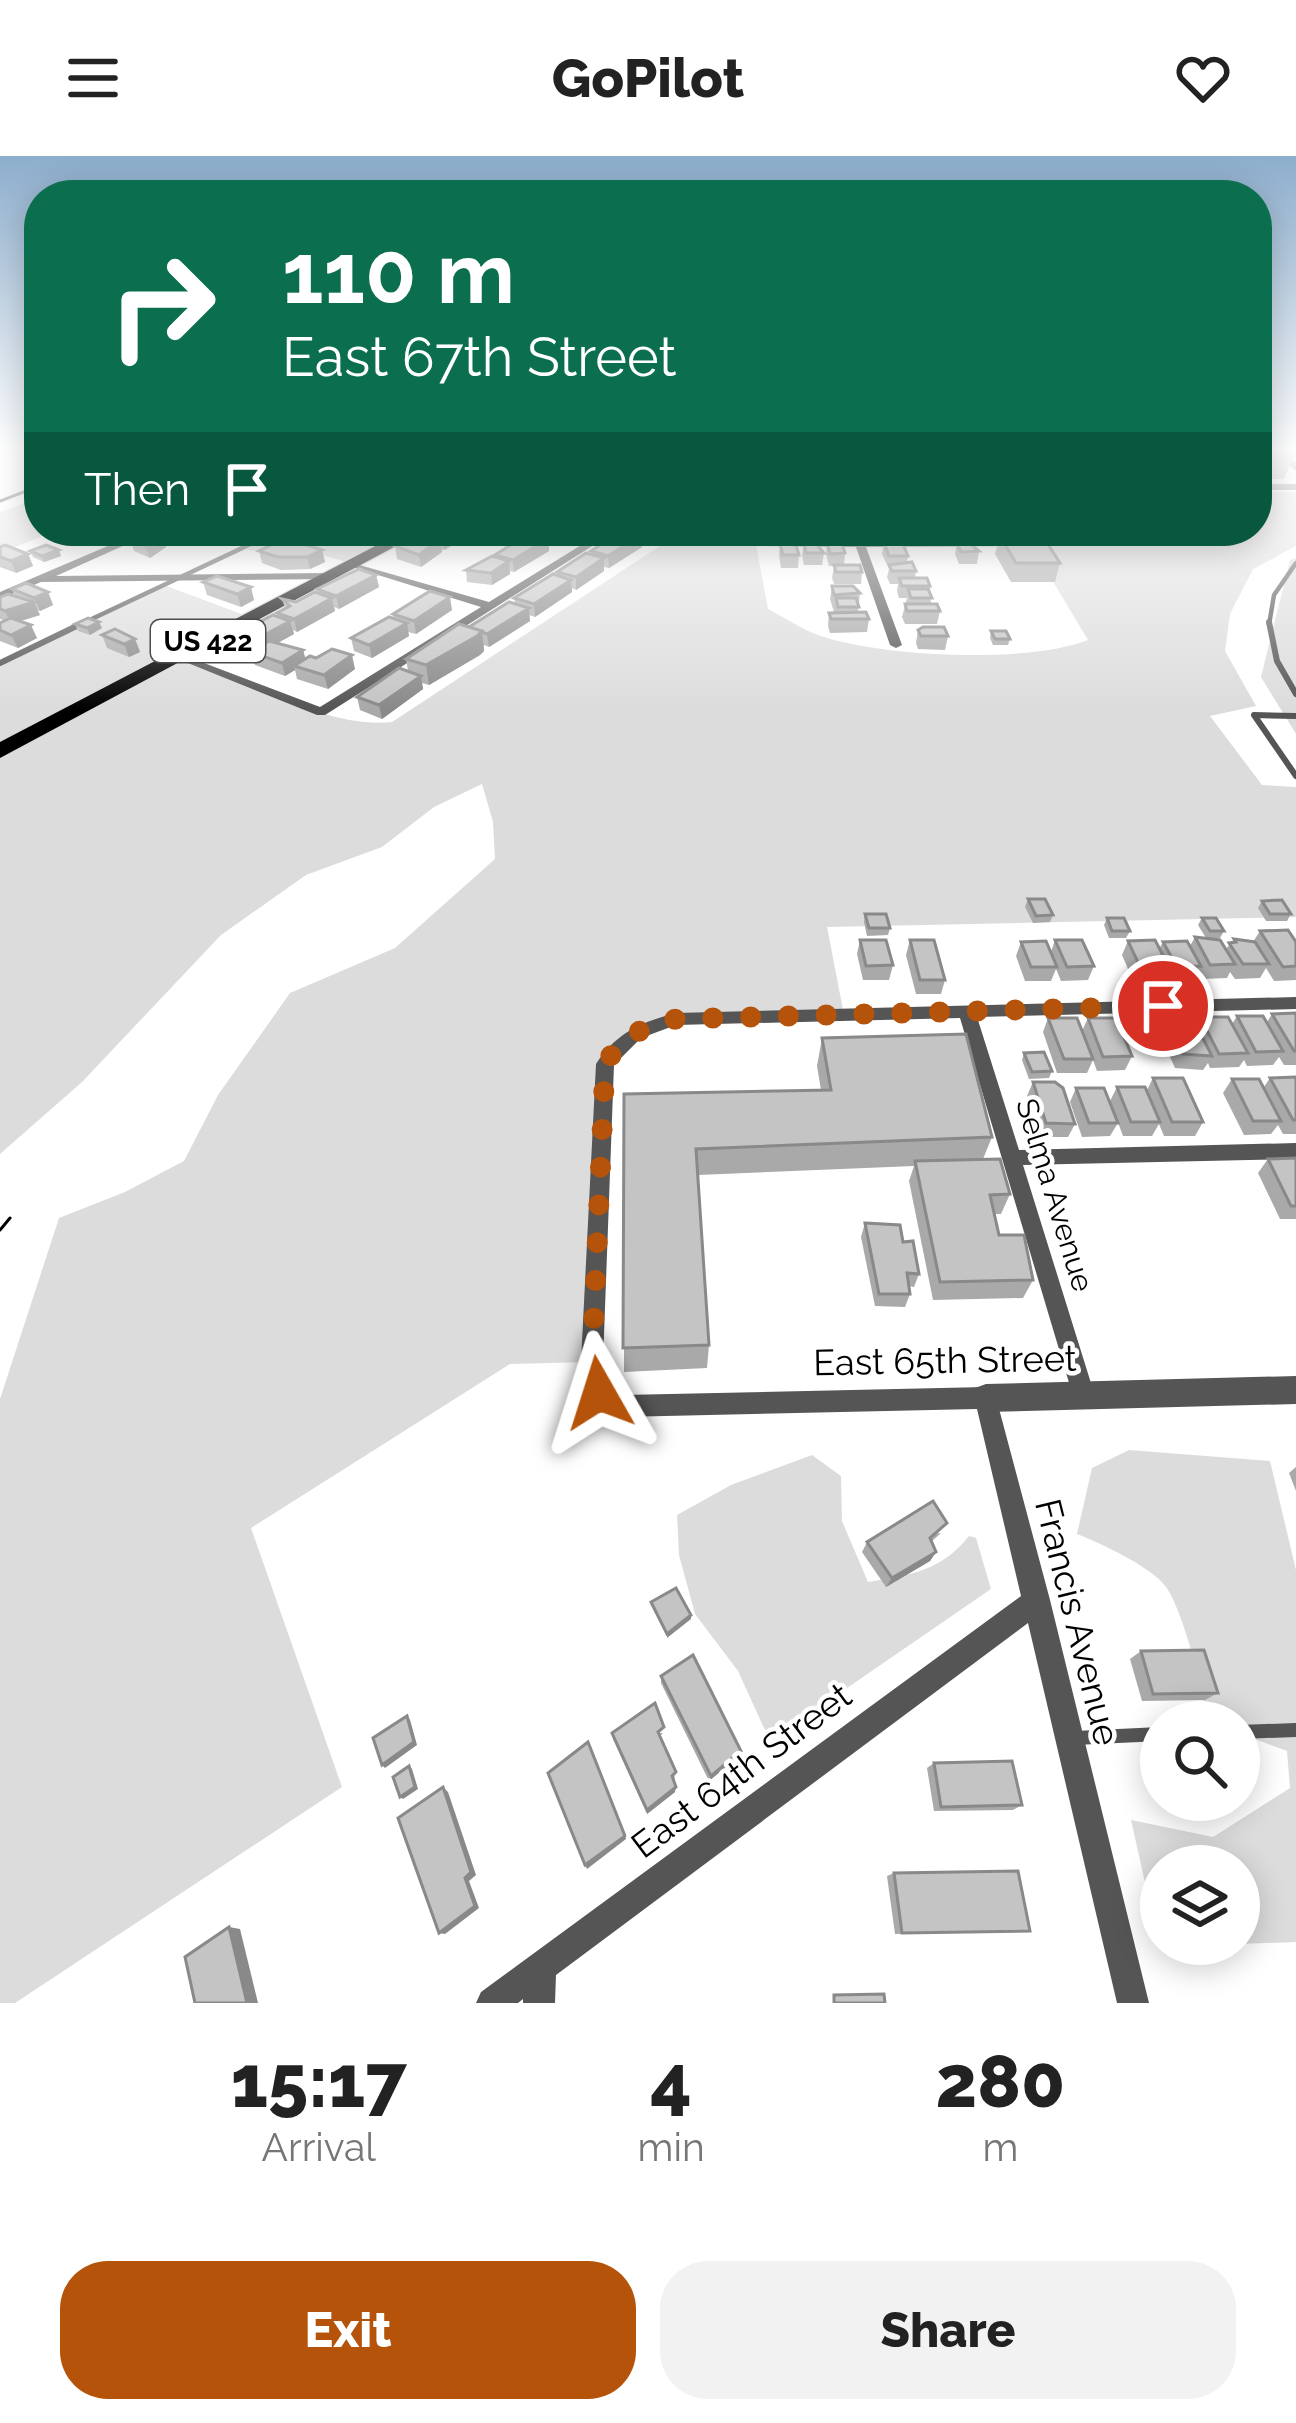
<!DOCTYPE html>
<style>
:root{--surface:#fff;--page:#f2f2f2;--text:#222;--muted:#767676;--accent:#b45309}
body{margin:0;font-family:Raleway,sans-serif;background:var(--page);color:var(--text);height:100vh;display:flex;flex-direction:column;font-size:45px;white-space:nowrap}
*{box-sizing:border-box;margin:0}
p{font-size:39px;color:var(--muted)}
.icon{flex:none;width:66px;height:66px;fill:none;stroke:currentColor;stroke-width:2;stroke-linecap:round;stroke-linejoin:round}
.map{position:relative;height:1847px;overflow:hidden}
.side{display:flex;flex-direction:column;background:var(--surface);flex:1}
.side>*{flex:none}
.top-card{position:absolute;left:24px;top:24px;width:1248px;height:366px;border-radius:48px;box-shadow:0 6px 30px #0003;background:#0b6e4f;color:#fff;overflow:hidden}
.fabs{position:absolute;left:1140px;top:1545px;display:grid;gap:24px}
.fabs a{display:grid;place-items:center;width:120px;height:120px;border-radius:50%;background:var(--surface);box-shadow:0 6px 30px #0003;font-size:60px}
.pin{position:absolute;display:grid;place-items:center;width:102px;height:102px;color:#fff;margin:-51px;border:6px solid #fff;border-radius:50%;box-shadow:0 3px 12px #0007}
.me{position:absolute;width:132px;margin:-66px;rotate:354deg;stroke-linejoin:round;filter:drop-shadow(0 0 9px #0008)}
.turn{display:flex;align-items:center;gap:42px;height:252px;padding:0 60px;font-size:54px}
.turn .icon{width:156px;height:156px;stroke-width:2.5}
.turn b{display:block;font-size:84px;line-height:102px}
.then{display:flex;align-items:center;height:114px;padding:0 60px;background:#0003;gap:24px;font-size:45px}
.eta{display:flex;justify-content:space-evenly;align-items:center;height:204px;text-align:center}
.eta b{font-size:72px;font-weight:800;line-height:84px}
.cta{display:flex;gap:24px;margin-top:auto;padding:24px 60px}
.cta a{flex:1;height:138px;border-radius:48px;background:var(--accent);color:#fff;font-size:48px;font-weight:800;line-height:138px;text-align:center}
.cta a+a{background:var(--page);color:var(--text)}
header{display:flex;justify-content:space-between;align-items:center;height:156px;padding:0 60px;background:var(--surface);font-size:54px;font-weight:800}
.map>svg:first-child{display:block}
</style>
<header><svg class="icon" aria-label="menu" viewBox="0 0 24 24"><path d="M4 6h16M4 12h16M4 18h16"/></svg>GoPilot<svg class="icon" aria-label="heart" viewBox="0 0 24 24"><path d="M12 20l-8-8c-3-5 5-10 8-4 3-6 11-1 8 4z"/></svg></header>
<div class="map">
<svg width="1296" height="1847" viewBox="0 0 1296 1847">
<rect width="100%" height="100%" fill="#fff"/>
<g fill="#dcdcdc">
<path d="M1257,336H1296V390L1253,413L1230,458L1225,495L1256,550L1210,560L1262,629L1296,631V761L827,771L844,859L642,871L605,908L592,1206L510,1208L251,1372L342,1631L15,1847H0V1243L59,1062L125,1036L184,1005L218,939L290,837L395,792L495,703L493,666L482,628L434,651L382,691L306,719L221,779L82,926L0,998V507L164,429L252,462L180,500C240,524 328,573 392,566L666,386L756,389L768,453C784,461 801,473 818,479C880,501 1027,508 1088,484L1030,387L1075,380L1072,375H1257Z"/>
<polygon points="39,342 39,375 55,375 0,397 0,356"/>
<polygon points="278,375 416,375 353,408 323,399 246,394"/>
<polygon points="1296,402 1296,578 1261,521 1290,404"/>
<path d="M1129,1294L1270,1305L1296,1414V1786L1239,1788V1710H1161V1780H1157L1131,1664L1213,1681L1290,1632L1287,1595L1239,1577V1566H1207C1205,1539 1182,1452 1166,1431C1152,1411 1100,1387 1077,1378L1092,1312Z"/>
<path d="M812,1299L841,1320L842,1365L868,1426C911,1419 941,1415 969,1380L976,1382L991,1433L770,1585L738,1515L695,1458L679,1399L677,1359L731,1329Z"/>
</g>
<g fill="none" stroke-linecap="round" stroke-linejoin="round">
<defs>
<polygon id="primary" points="404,375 424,375 0,602 0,586"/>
</defs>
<use href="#primary" stroke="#dbdbdb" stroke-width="3"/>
<g stroke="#555" stroke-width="4.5">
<polyline points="79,469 278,375"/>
<polyline points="1269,469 1274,439 1296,407"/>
</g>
<g stroke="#555" stroke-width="6">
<polyline points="1269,466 1277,505 1296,538"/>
<polyline points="0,507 85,466"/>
<polyline points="1296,560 1254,559 1296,620"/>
</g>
<g stroke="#555" stroke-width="14">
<polyline points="1239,1576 1296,1574"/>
<polyline points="1075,1582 1161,1578"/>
</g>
<g fill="#555" fill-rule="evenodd">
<polygon points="1273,296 1282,296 1296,307 1296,315"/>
<rect x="1257" y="328" width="39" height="6"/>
<polygon points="143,375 156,375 56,420 331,417 336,420 331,423 41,426 0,443 0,436"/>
<polygon points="604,375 616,375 325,559 317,559 173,501 183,499 320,551 481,451 349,410 349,406 489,446"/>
<polygon points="618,375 666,383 766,386 1030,384 1045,381 1049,375 1059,375 1053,385 1030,390 866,391 902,489 896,492 890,489 856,391 666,389 619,379"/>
<path d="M1296,841V853L977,861L1019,994L1296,987V1003L1023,1009L1095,1240L1092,1248L1084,1251L1076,1248L1073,1240L960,862L676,869L641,882L614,909L603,1206L609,1230L623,1239L986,1231L994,1234L1050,1444L1149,1847H1117L1028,1467L556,1819L555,1847H523V1843L518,1847H476L481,1836L1021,1440L977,1253L621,1261L591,1245L581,1206L596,908C616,877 641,866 676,857Z"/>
</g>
<polygon fill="#555" fill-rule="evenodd" points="1296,1220 1296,1248 986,1256 975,1252 971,1242 975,1232 986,1228"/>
<use href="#primary" fill="#000" fill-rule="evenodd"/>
<g stroke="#000" stroke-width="3">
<polyline points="0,345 39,330"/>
<polyline points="0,1074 10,1062"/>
</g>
</g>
<g fill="#a9a9a9">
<polygon points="1257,296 1295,296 1284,323 1261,323 1257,319"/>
<polygon points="162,375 187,375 189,381 176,386 164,383"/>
<polygon points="193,375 217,375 218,378 208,383 194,378"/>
<polygon points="428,375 478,375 444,394 442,393 442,396 421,411 397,403 395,390 426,379"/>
<polygon points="540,375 577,376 559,389 549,386 549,395 514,416 510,415 510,418 492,429 467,426 466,414 495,401 495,399 541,380"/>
<polygon points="80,376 111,380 96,387 82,382"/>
<polygon points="162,378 166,391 150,402 134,395 130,383"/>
<polygon points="642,378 642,391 609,412 604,411 604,415 576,434 572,432 572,436 535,461 529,459 530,465 489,491 484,489 484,495 480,499 429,529 422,527 423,533 382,563 360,554 357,541 408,515 406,503 515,447 514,442 557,420 557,416 591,399 591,395"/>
<polygon points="1000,380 1060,407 1055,426 1011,426 995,398"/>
<polygon points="827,385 845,397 844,409 862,416 861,428 834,428 832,422 834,410 829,410 826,398"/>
<polygon points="884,386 908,400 907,406 916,415 915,422 930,430 931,448 940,455 937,468 905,468 902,461 907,442 899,442 897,435 898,428 890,428 887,421 889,413 882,398"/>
<polygon points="957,386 979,395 977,408 959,408 955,398"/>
<polygon points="804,387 824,397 822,409 804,409 802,399"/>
<polygon points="780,388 799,399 798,412 781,412 779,400"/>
<polygon points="0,391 28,398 33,410 16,417 0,411"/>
<polygon points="322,394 325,406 310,413 281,414 262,407 259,395"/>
<polygon points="30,395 61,400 44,406 33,401"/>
<polygon points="376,419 379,431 339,453 334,451 335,455 297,476 293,474 294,478 277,487 303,494 305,502 355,513 328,533 297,523 295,514 285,520 255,509 252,502 245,505 227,499 223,485 278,460 277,457 285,452 282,443 296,446 318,437 317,433"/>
<polygon points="203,426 254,444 241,451 207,439"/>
<polygon points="832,430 860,437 858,456 869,463 867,476 830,477 828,470 829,457 834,456 830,443"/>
<polygon points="12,433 48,436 53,449 40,455 37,454 40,459 20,465 37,482 18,492 0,485 0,467 5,465 0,463 0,441 15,440"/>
<polygon points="452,454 416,478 408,476 409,480 372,502 354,495 351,482 393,462 393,458"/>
<polygon points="75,468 102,472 90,479 78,475"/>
<polygon points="918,474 948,480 945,494 918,493 916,487"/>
<polygon points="991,475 1010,483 1008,489 993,489 990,482"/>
<polygon points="102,479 135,483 140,496 129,501 107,492"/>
<polygon points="1028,743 1053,759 1050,766 1033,767 1025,751"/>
<polygon points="1262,745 1291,758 1287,765 1266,765 1258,752"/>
<polygon points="865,758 890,772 888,779 867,780 864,766"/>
<polygon points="1107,762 1130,775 1126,782 1109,782 1104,769"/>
<polygon points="1202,762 1224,775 1220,782 1208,782 1226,793 1234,783 1253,786 1260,775 1295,784 1296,783 1296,824 1274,825 1266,812 1260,822 1235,823 1230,816 1227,822 1203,823 1199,815 1194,824 1169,825 1166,819 1163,827 1134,827 1122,799 1128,785 1159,793 1163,786 1190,790 1195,781 1206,782 1198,769"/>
<polygon points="860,784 893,809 889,824 863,824 857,798"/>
<polygon points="910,784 945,824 941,838 916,838 906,799"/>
<polygon points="1055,784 1094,810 1088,824 1061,825 1056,813 1051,825 1025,825 1016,800 1021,786 1051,796"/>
<polygon points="1296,857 1296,909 1284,909 1279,901 1273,909 1247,910 1244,904 1239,911 1210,912 1208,907 1203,914 1175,912 1159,876 1166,861 1196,869 1200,861 1232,868 1237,860 1267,866 1272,858"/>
<polygon points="1048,862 1082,875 1088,862 1132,900 1125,914 1097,915 1093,904 1087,917 1057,917 1043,876"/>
<polygon points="822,882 992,981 983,1003 1010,1038 1001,1058 995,1058 999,1079 1033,1124 1023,1142 933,1144 909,1025 914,1010 698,1019 709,1189 707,1212 624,1216 624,938 821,934 817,910"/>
<polygon points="1024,897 1052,915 1049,922 1029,923 1022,904"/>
<polygon points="1296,921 1296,978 1283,978 1278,969 1271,978 1244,979 1223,937 1232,923 1264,931 1270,922"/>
<polygon points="1153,922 1203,966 1195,980 1164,980 1159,968 1152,980 1123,980 1110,945 1117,931 1147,934"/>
<polygon points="1033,926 1075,968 1068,981 1040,981 1027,940"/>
<polygon points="1076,932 1118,967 1110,980 1082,981 1070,946"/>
<polygon points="1268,1003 1296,1003 1296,1063 1280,1063 1258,1017"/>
<polygon points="865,1067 903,1086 919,1118 914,1131 909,1130 910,1138 905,1151 875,1150 861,1081"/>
<polygon points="1296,1311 1296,1335 1289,1317"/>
<polygon points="941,1377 932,1385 936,1396 930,1405 886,1431 862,1396 867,1386"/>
<polygon points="1141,1495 1218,1537 1205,1544 1142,1545 1130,1503"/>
<polygon points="661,1520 741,1595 739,1600 709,1625 661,1527"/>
<polygon points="612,1577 663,1577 660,1580 675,1622 673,1624 675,1636 647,1658 613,1583"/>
<polygon points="934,1607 1022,1649 1013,1654 934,1655 927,1612"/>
<polygon points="894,1717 1030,1775 895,1778 887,1720"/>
</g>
<g fill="#898989">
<polygon points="106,375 109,375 111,380 96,387 93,380"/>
<polygon points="172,375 187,375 189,381 176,386"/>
<polygon points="205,375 217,375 218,378 208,383"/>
<polygon points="454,375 478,375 444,394 442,381"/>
<polygon points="561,375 577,375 577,376 559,389 558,377"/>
<polygon points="162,378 166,391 150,402 145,390"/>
<polygon points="642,378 642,391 609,412 608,400"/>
<polygon points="549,382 549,395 514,416 513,404"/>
<polygon points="440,383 442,396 421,411 419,399"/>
<polygon points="59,394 61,400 44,406 42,400"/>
<polygon points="322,394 325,406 310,413 307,401"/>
<polygon points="28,398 33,410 16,417 11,405"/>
<polygon points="604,402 604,415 576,434 576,421"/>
<polygon points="509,405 510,418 492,429 491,417"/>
<polygon points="376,419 379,431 339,453 336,440"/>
<polygon points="571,424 572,436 535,461 534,448"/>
<polygon points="251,431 254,444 241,451 237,438"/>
<polygon points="48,436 53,449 40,455 34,442"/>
<polygon points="450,441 452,454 416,478 414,465"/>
<polygon points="332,442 335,455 297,476 294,463"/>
<polygon points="34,446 40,459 11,468 5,455"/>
<polygon points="529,452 530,465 489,491 487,478"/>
<polygon points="290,465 294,478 258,498 251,496 252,502 245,505 241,492"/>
<polygon points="99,466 102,472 90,479 87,472"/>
<polygon points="407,467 409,480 372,502 369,489"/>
<polygon points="31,469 37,482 18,492 11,479"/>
<polygon points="482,475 484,495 480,499 429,529 426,509"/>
<polygon points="135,483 140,496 129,501 124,488"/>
<polygon points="303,494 307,508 294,510 295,514 285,520 282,507"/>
<polygon points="352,499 355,513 328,533 324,519"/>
<polygon points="421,520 423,533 382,563 379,549"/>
<polygon points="936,1396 930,1405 886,1431 892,1422"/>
<polygon points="691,1459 691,1463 667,1482 667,1478"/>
<polygon points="407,1560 410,1564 417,1589 385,1612 382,1609"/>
<polygon points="741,1595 739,1600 709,1625 711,1620"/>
<polygon points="409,1610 412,1613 418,1633 403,1643 400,1641"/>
<polygon points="443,1631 448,1636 476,1719 469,1725 479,1752 445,1778 439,1777 465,1722"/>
<polygon points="676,1631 675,1636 647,1658 647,1654"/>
<polygon points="625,1680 626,1683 587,1713 585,1709"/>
<polygon points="229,1771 240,1773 258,1847 247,1847"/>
</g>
<g fill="#c4c4c4" stroke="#898989" stroke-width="3">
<polygon points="83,375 106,375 93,380 80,376"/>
<polygon points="151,375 162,378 145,390 130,383"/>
<polygon points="428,375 454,375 442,381 425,376"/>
<polygon points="621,375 642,378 608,400 591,395"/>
<polygon points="530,377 549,382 513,404 495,399"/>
<polygon points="423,378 440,383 419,399 395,390"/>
<polygon points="1042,379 1060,407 1016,407 1000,380"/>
<polygon points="286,382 322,394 307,401 278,401 259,395"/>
<polygon points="827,385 841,385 845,397 830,398"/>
<polygon points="884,386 902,386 908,400 889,400"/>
<polygon points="957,386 968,386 979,395 961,396"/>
<polygon points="804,387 815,387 824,397 806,397"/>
<polygon points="780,388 796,389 799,399 783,399"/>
<polygon points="5,389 28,398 11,405 0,401 0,391"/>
<polygon points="46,389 59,394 42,400 30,395"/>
<polygon points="586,397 604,402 576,421 557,416"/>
<polygon points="492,400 509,405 491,417 466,414"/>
<polygon points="912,406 916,415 892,415 889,409"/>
<polygon points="834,409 860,409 862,416 836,416"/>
<polygon points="359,413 376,419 336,440 317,433"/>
<polygon points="553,418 571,424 534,448 514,442"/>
<polygon points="217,420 251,431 237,438 203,426"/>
<polygon points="899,422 927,422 930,430 902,430"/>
<polygon points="26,427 48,436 34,442 12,433"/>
<polygon points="832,430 853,430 860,437 834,439"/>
<polygon points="908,433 928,433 932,442 911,442"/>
<polygon points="430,435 450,441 414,465 393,458"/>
<polygon points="315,436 332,442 294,463 277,457 290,450 282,443 296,446"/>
<polygon points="8,438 34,446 5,455 0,453 0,441"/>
<polygon points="836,442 856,442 859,451 838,451"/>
<polygon points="509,446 529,452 487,478 469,471"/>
<polygon points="905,448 937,448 940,455 907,455"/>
<polygon points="866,456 869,463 831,463 829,457"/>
<polygon points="273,459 290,465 241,492 223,485"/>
<polygon points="389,461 407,467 369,489 351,482"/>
<polygon points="11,462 31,469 11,479 0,474 0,467"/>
<polygon points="88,462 99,466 87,472 75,468"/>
<polygon points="459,468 482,475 477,480 426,509 406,503"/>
<polygon points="923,471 944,471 948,480 921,480 918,474"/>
<polygon points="115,473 135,483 124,488 102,479"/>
<polygon points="991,475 1006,475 1010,483 995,483"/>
<polygon points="269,485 303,494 282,507 251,496"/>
<polygon points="332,493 352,499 324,519 294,510 310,500 316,502"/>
<polygon points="399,512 421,520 379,549 357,541"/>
<polygon points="1028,743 1045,743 1053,759 1036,760"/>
<polygon points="1282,744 1291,758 1270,758 1262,745"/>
<polygon points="865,758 886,758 890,772 869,772"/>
<polygon points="1107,762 1124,762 1130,775 1112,775"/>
<polygon points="1202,762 1216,762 1224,775 1210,775"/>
<polygon points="1288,774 1296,786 1296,810 1283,811 1260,775"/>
<polygon points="1195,781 1220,784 1235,808 1210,809"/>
<polygon points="1234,783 1255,786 1269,808 1243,808 1229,787 1236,786"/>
<polygon points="860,784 886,784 893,809 866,810"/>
<polygon points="910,784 934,784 945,824 920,824"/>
<polygon points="1055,784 1082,784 1094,810 1067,811"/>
<polygon points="1155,784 1170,813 1141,813 1128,785"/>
<polygon points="1046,785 1057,811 1031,811 1021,786"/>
<polygon points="1187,785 1201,810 1177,811 1163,786"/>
<polygon points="1296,857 1296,895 1294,895 1272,858"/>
<polygon points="1237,860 1263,860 1283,895 1256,896"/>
<polygon points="1166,861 1192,861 1212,900 1183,898"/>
<polygon points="1200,861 1228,861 1248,897 1219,898"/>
<polygon points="1048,862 1077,862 1093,903 1064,903"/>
<polygon points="1088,862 1116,862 1132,900 1103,901"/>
<polygon points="966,878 992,981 696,993 709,1189 623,1192 624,938 831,934 822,882"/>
<polygon points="1044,896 1052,915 1032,916 1024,897"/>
<polygon points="1296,921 1296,964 1293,964 1270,922"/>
<polygon points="1153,922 1183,922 1203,966 1172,966"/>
<polygon points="1232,923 1259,923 1281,965 1253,965"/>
<polygon points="1033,926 1055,926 1063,932 1075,968 1046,967"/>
<polygon points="1117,931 1145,931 1160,966 1131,966"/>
<polygon points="1076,932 1104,932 1118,967 1089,967"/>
<polygon points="1000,1003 1010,1038 990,1039 999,1079 1024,1079 1033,1124 940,1126 915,1005"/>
<polygon points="1268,1003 1296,1002 1296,1050 1291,1050"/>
<polygon points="865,1067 900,1069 903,1086 913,1085 919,1118 907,1117 910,1138 879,1138"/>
<polygon points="933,1345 947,1367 930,1382 936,1396 892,1422 867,1386"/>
<polygon points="676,1432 691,1459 667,1478 651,1446"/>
<polygon points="1204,1494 1218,1537 1153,1538 1141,1495"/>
<polygon points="693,1499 741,1595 711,1620 661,1520"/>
<polygon points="655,1547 664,1571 658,1576 676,1616 672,1620 676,1631 647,1654 612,1577"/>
<polygon points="407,1560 414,1586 382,1609 373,1582"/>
<polygon points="588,1586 625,1680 585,1709 548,1617"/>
<polygon points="1012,1605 1022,1649 941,1651 934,1607"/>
<polygon points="409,1610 415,1631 400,1641 393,1621"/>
<polygon points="443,1631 471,1716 465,1722 475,1750 439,1777 398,1662"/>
<polygon points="1018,1715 1030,1775 902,1777 894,1717"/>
<polygon points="229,1771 247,1847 195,1847 185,1801"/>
<polygon points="884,1838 885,1847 834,1847 834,1839"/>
</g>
<linearGradient id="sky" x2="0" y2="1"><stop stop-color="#8cadcc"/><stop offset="0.53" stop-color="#fff"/><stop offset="1" stop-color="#fff" stop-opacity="0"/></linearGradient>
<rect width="1296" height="554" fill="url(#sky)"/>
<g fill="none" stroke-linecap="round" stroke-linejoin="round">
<path stroke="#b45309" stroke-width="21" stroke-dasharray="0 37.8" d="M599,1237L592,1206L605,908C624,879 643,871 676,863L1163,850"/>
</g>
<g text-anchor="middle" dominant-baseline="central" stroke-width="9" stroke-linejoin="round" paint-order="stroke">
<rect fill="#fff" stroke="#4c4c4c" stroke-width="3" x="151" y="464" width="114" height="42" rx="9"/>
<g font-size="27" font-weight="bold" fill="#000">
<text x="208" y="485">US 422</text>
</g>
<g font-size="30" fill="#000" stroke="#fff">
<text transform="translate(1055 1039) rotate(73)">Selma Avenue</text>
</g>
<g font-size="36" fill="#000" stroke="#fff">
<text transform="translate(945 1204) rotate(-1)">East 65th Street</text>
<text transform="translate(1078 1466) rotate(76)">Francis Avenue</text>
<text transform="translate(741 1614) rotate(-37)">East 64th Street</text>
</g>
</g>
</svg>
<div class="fabs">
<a><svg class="icon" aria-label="search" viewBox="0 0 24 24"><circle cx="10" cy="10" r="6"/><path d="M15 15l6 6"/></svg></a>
<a><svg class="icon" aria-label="layers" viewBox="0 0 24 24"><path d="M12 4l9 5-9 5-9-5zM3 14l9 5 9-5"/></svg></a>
</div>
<div class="pin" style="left:1163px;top:850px;background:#d93025"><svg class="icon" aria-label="arrive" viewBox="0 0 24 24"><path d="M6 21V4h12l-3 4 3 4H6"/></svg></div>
<svg class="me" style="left:599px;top:1237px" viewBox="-20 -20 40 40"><path d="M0-17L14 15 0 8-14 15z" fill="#b45309" stroke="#fff" stroke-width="4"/></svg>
<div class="top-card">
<div class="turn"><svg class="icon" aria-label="right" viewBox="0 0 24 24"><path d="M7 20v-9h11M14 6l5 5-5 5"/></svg><div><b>110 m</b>East 67th Street</div></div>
<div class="then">Then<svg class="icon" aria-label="arrive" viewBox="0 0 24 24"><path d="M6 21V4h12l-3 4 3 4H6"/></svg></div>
</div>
</div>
<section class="side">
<div class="eta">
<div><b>15:17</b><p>Arrival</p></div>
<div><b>4</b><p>min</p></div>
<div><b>280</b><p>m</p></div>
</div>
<div class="cta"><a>Exit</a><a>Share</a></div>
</section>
